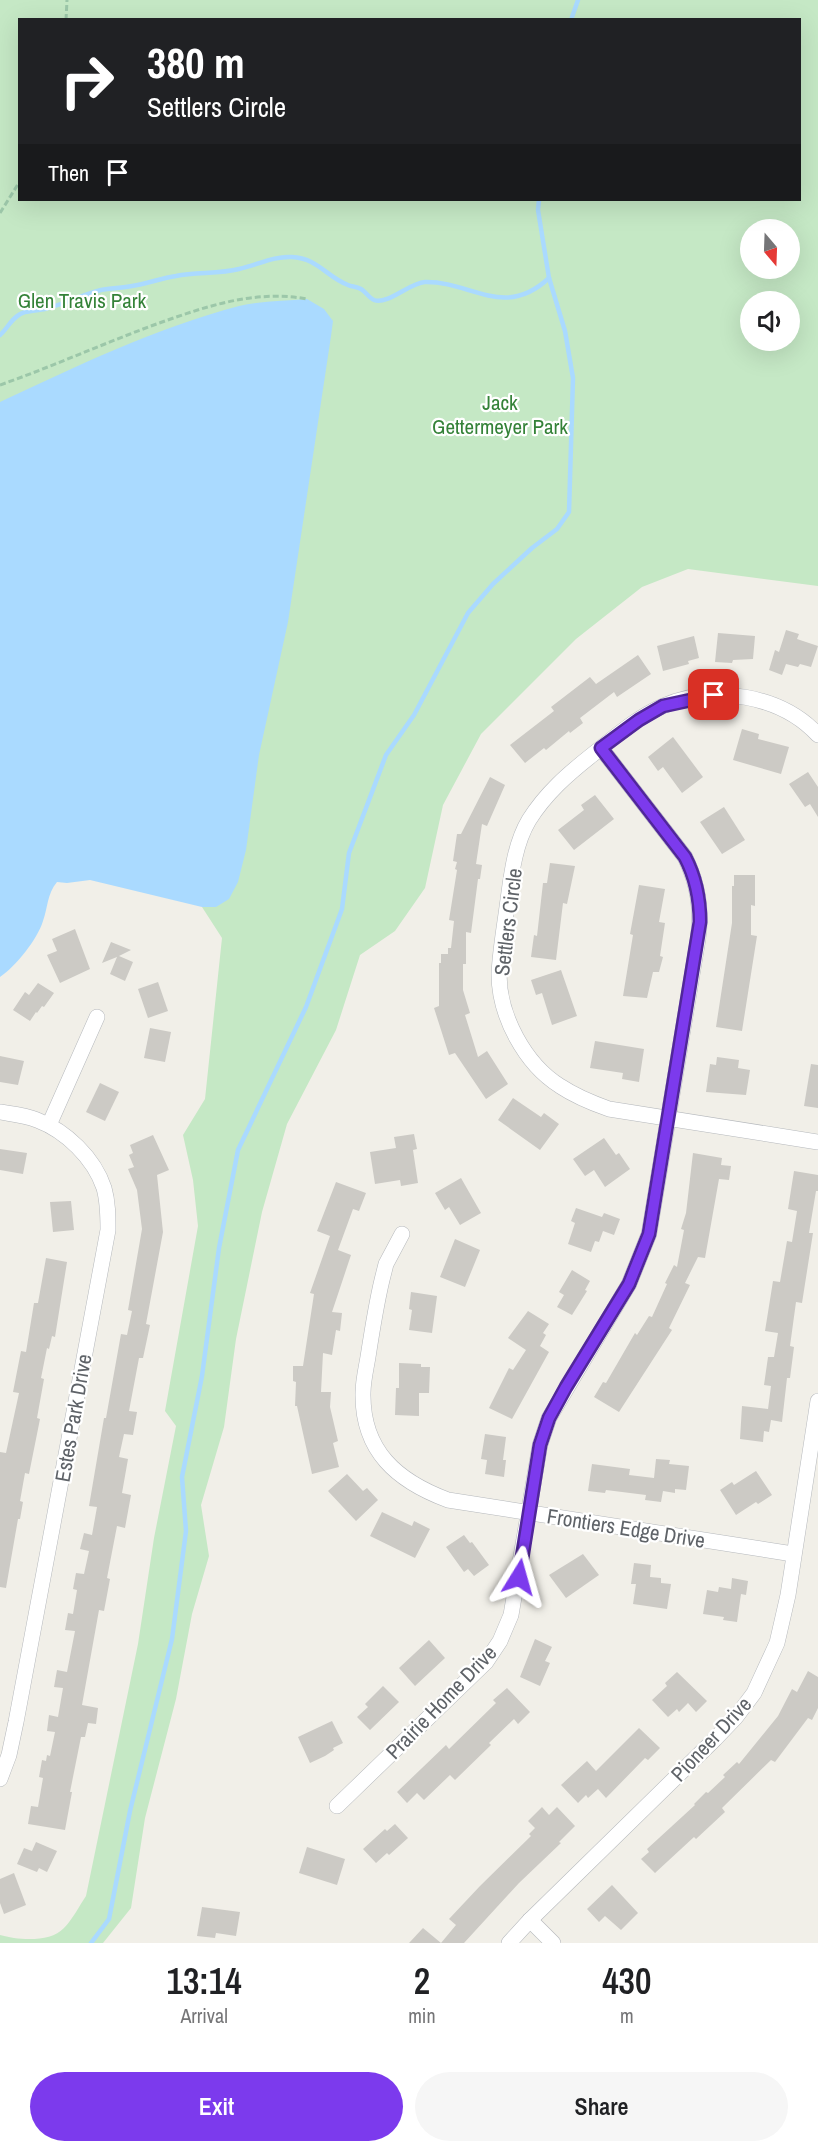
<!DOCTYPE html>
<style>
:root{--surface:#fff;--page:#f6f6f6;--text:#202124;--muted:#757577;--accent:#7c3aed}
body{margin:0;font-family:"Archivo Narrow",sans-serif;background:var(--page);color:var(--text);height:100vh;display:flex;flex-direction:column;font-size:22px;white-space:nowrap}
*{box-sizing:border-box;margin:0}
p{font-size:20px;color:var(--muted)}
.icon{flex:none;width:33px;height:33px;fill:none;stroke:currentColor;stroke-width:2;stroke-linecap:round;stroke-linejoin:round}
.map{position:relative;height:1943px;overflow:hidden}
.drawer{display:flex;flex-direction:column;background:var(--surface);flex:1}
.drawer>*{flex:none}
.hud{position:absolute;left:18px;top:18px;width:783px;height:183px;border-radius:0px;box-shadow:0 6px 24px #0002;background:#202124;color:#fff;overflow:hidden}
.needle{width:39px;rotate:161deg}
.fabs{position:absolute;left:740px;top:219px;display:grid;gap:12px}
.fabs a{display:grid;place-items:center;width:60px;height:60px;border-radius:50%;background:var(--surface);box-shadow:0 6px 24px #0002;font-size:30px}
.pin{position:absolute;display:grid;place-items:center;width:51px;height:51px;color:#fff;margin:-26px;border-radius:12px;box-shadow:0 3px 9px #0006}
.me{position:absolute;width:66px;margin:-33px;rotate:8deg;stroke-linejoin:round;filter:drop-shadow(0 0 4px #0008)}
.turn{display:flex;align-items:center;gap:21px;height:126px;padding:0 30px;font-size:27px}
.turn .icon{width:78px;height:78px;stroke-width:2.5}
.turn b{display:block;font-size:42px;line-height:51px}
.then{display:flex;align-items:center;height:57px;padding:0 30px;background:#0003;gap:12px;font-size:22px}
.eta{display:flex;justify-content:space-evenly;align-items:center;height:102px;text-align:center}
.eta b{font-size:36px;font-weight:600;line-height:42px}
.primary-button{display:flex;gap:12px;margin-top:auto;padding:12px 30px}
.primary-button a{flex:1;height:69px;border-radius:36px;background:var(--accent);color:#fff;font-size:24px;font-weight:600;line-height:69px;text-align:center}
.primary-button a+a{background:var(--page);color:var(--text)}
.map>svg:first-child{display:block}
</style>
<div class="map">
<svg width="818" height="1943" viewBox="0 0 818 1943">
<rect width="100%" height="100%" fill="#f1efe8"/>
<path fill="#c5e8c5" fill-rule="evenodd" d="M0,0H818V586L688,569L642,587L576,639L481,734L443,805L425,888L395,931L360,955L336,1030L287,1124L262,1212L236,1339L224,1427L201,1505L209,1556L192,1614L176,1699L145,1818L131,1908L103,1943H0V1935C18,1940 50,1943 64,1928C73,1919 79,1906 86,1896L138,1644L154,1538L176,1426L165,1411L198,1226L193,1180L183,1135L205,1099L222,938L202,907H216L0,429ZM20,20H800V200H20ZM750,230H789V268H750ZM750,302H789V340H750Z"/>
<path fill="#aadaff" d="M307,299L324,309L333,321L331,336L288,622L259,755L246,850L238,882L229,899L216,907H202L90,880L67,883L57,882C47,894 48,907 43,921C37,940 16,966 0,977V402C77,366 156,328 239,306C261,301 285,301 307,299Z"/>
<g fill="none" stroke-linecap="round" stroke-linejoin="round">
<g stroke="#aadaff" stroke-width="4.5">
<polyline points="571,20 578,0"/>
<path d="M0,335C6,330 9,323 15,318C22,310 35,311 45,309C64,304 82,295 101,290C111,288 122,288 132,286C147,284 161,278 176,276C197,272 219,274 239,269C258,265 273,256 292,257C317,258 327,277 348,285C352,287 356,286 361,289C366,292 369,298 374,300C388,305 409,283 425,282C471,281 504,320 549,278"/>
<polyline points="91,1943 109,1919 130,1811 172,1639 186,1531 182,1477 202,1376 219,1248 238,1150 306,1007 342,909 349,853 386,755 414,715 468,613 493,584 532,548 557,529 569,512 573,378 565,331 549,278 538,210 539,200"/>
</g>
</g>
<g fill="#cccac5">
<polygon points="786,630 799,634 797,639 818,646 811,667 800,664 798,667 786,664 782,675 769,670 775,650 779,652"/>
<polygon points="718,633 755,636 753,659 733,660 732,663 715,662"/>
<polygon points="694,636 699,658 688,661 689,664 663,671 657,646"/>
<polygon points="638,655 651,674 617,697 614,692 580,718 583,723 570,733 569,731 546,750 544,748 525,763 510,745 554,711 551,707 590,677 596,684"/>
<polygon points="742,729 759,734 758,739 789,747 781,774 733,760"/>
<polygon points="673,737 703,777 682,793 663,767 658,771 648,757"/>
<polygon points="808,772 818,787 818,817 810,804 805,807 789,784"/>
<polygon points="490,777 505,785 487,826 482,824 476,864 482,865 480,879 478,879 471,933 466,932 466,964 463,964 463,990 470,1013 465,1015 478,1057 487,1051 508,1084 486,1099 455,1053 449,1055 434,1008 439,1006 439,963 441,963 441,954 448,954 448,948 451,948 454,921 449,920 457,870 455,869 457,862 453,861 457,834 461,834"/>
<polygon points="595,795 614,819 574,850 558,830 584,810 581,805"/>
<polygon points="724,807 745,840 722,854 700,822"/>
<polygon points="550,863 575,866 567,904 563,903 556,960 531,957 534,935 537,936 543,883 547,883"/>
<polygon points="734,875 755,875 755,906 751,905 751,935 757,936 742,1031 716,1027 732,923 732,886 734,886"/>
<polygon points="639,885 665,889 659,922 665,923 660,956 663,957 659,972 653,972 647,998 623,996 633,935 630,934"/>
<polygon points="75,929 90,969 60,983 47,955 57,951 52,939"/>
<polygon points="111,942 131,950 119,956 133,962 125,981 110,974 117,957 102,963"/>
<polygon points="561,970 577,1016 552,1025 542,993 536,995 531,980"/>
<polygon points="158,982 168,1011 148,1018 138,989"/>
<polygon points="38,983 54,993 44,1007 42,1006 37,1013 36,1012 30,1021 13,1010 25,992 29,995"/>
<polygon points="150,1028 171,1032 165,1062 144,1058"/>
<polygon points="595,1041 644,1049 639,1082 622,1079 623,1073 590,1068"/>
<polygon points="0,1056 24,1061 18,1085 0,1082"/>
<polygon points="717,1057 739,1060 738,1068 750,1070 746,1095 706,1092 710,1064 716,1065"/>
<polygon points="811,1064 818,1065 818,1108 804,1106"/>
<polygon points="100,1083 119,1092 105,1121 86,1112"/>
<polygon points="513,1098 541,1117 544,1113 559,1124 540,1150 498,1120"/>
<polygon points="414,1134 417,1149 413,1150 418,1183 401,1186 400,1180 375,1184 370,1152 396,1148 394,1137"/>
<polygon points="153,1135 169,1170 157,1175 163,1232 146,1324 150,1325 143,1358 139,1358 129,1411 137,1412 133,1435 124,1434 119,1457 128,1459 122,1493 131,1495 125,1528 117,1526 107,1578 110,1579 104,1611 99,1610 82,1705 98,1708 96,1724 88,1723 85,1737 81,1737 70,1792 72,1792 65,1830 28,1824 31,1806 38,1807 43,1778 39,1777 42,1760 46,1761 47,1755 50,1756 55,1732 47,1731 49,1715 58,1717 63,1688 54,1687 57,1670 67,1672 75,1631 65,1630 68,1613 73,1614 77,1590 73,1589 76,1573 84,1574 89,1551 80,1549 84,1533 92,1535 97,1507 89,1506 104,1418 106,1418 121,1334 127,1335 132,1311 128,1310 142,1229 137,1190 128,1169 134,1167 129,1155 133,1153 130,1145"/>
<polygon points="604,1138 616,1155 619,1153 630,1169 605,1187 594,1170 585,1176 573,1159"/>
<polygon points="0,1149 27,1153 23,1174 0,1170"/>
<polygon points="693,1153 722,1158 721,1165 731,1166 729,1180 719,1179 705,1258 698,1257 685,1283 690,1285 669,1328 672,1330 619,1412 594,1397 603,1382 606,1383 635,1333 637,1335 649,1316 652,1317 667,1284 665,1283 674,1265 677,1267 684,1230 681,1229 686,1213"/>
<polygon points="794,1171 818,1175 818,1191 816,1191 809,1233 813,1233 802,1303 796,1302 790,1346 794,1347 790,1378 787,1378 782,1422 771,1420 769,1432 764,1431 763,1442 740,1439 742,1406 768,1409 771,1386 764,1385 768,1357 774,1357 778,1333 765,1331 773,1281 780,1282 787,1241 792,1242 797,1211 788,1209"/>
<polygon points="461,1178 481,1213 460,1225 449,1207 445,1210 435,1193"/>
<polygon points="336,1182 366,1193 359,1211 353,1209 338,1250 351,1255 332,1312 342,1313 340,1331 336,1330 332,1355 323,1353 321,1392 331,1392 330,1407 338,1441 333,1443 339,1467 312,1474 297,1406 295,1406 296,1382 293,1381 293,1366 303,1366 314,1294 310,1293 330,1236 317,1231"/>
<polygon points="71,1201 74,1230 53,1232 50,1202"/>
<polygon points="576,1208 602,1217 604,1213 620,1219 614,1235 603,1231 599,1242 595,1241 591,1252 568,1244 575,1223 571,1221"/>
<polygon points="455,1239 480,1250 465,1287 440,1277"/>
<polygon points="46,1258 67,1262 55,1337 52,1336 49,1349 47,1348 41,1378 44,1379 37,1418 40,1419 29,1474 25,1473 20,1501 23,1502 20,1519 18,1519 6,1588 0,1587 0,1452 6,1453 19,1393 13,1392 21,1351 26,1352 34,1303 38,1303"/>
<polygon points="572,1270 590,1281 585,1290 587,1291 572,1315 557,1307 564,1295 559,1292"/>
<polygon points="411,1292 437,1296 432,1333 409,1330 412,1310 409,1309"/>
<polygon points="528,1311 549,1324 543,1333 546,1335 540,1346 549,1352 512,1419 489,1408 509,1368 513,1370 526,1350 508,1338"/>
<polygon points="399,1363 421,1364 421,1367 430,1367 429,1393 419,1393 419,1416 395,1415 396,1388 399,1388"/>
<polygon points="485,1434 506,1437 503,1460 506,1460 504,1477 485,1474 487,1460 481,1459"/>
<polygon points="656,1459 670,1460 669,1464 689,1466 686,1490 675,1489 675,1493 663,1491 661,1502 645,1500 646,1495 606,1490 605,1493 588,1491 592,1464 630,1469 629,1475 654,1478"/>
<polygon points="756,1471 772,1495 758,1504 756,1502 736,1515 720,1490 732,1482 734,1485"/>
<polygon points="347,1474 363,1491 367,1488 378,1500 356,1521 328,1491"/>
<polygon points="382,1512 412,1526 414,1521 430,1529 415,1558 370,1536"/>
<polygon points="464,1535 470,1543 472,1542 489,1565 474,1576 468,1569 464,1572 446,1547"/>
<polygon points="583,1554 599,1575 566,1598 549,1575"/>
<polygon points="634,1563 651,1565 650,1577 661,1578 661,1583 671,1584 667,1609 633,1604 636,1584 631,1584"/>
<polygon points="732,1578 748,1581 746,1595 741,1594 737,1622 723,1620 724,1617 703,1614 707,1590 718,1592 719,1587 731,1589"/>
<polygon points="535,1639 552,1647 545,1661 550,1663 540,1686 520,1677"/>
<polygon points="429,1640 445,1658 415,1686 399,1668"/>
<polygon points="808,1671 818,1677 818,1708 812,1720 808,1718 775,1762 771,1760 722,1808 725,1812 696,1839 694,1837 655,1873 641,1859 649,1852 647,1849 695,1805 694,1804 706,1792 708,1793 725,1777 723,1775 737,1762 739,1764 778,1716 792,1689 797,1692"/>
<polygon points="677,1672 707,1701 696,1712 688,1703 679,1712 677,1709 668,1717 652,1700 667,1686 665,1683"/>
<polygon points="383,1686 399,1702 370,1730 357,1717 368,1707 365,1704"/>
<polygon points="507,1688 530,1712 518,1724 514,1719 489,1743 491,1745 455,1780 450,1775 424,1800 417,1793 407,1803 397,1792 446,1745 449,1749 496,1703 493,1700"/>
<polygon points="332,1721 343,1743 333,1748 334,1750 325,1756 310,1763 298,1737"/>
<polygon points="639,1728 660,1748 648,1760 645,1758 606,1798 598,1789 588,1798 586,1795 578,1803 561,1785 587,1761 596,1771"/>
<polygon points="542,1807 549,1815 557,1807 575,1826 559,1842 561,1843 519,1883 464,1943 441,1943 456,1925 449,1919 480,1886 531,1836 529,1834 535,1828 528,1821"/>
<polygon points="395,1824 408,1838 389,1855 387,1853 376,1863 363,1849 385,1829 387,1831"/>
<polygon points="36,1842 57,1851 47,1872 39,1868 37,1872 17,1864 24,1848 32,1851"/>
<polygon points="307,1847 345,1859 337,1885 299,1873"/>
<polygon points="14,1873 26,1905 4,1914 0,1903 0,1879"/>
<polygon points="612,1885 638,1913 621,1930 605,1916 599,1922 587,1909"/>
<polygon points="202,1907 240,1912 236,1936 216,1933 215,1938 197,1936"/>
<polygon points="423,1928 441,1943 409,1943"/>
</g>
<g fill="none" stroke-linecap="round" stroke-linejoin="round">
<defs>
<g id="minor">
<path d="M818,735C781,695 713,684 663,706C637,717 614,738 592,755C568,774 546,793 529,820C514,845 511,878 507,907C504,929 500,952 499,974C499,1016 525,1064 560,1086C575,1096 592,1103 609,1109L818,1142"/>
<path d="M0,1112C12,1114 25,1115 37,1120C66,1131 94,1158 104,1188C108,1202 108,1216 108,1230L16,1722L9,1755L0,1779"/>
<polyline points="49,1125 97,1017"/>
<path d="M402,1234L386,1264L382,1280C376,1305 372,1331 368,1357C366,1369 363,1381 363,1393C362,1451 397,1481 448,1500L793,1554"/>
<path d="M337,1806L486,1662L500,1641L511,1615L540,1445L549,1418L629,1284L649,1234L698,939C702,909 698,884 685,857L601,748"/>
<polyline points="530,1920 553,1943"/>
<polyline points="509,1943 530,1920 715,1739 736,1717 754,1693 777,1643 788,1595 818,1401"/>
</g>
</defs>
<use href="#minor" stroke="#b5b8bc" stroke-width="16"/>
<g stroke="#9cc7a9" stroke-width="3" stroke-dasharray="6 3" stroke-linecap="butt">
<polyline points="66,20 67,0"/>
<polyline points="0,213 20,181"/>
<path d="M0,385C51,367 100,345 151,326C201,308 253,289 307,299"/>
</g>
<use href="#minor" stroke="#fff" stroke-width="15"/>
</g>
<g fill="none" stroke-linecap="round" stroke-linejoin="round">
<defs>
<path id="route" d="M519,1577L540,1445L549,1418L566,1387L629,1284L649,1234L700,922C700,898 696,878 685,857L601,748L639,720L663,706L714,695"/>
</defs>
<use href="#route" stroke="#51269a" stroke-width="15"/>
<use href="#route" stroke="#7c3aed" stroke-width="10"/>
</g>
<g text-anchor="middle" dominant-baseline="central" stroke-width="4.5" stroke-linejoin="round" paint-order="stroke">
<g font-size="21" fill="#348238" stroke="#fff">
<text x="82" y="300">Glen Travis Park</text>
<text x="500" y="402">Jack<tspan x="500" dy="24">Gettermeyer Park</tspan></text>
</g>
<g font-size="21" fill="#5f6368" stroke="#fff">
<text transform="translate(508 922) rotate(-83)">Settlers Circle</text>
<text transform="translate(73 1418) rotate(-80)">Estes Park Drive</text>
<text transform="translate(626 1528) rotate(9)">Frontiers Edge Drive</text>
<text transform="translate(441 1702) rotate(-46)">Prairie Home Drive</text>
<text transform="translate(711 1739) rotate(-47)">Pioneer Drive</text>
</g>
</g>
</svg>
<div class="fabs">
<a><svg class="needle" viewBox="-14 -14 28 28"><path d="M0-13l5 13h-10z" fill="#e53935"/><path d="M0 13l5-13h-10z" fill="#757577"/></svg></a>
<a><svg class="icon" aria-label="sound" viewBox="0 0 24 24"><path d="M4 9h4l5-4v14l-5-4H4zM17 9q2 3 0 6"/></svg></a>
</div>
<div class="pin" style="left:714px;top:695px;background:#d93025"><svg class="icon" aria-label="arrive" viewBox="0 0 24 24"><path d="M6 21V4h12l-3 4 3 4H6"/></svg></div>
<svg class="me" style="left:519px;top:1577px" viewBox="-20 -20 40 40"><path d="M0-17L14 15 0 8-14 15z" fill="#7c3aed" stroke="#fff" stroke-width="4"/></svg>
<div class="hud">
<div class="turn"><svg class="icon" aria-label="right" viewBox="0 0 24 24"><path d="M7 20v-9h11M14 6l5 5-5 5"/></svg><div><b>380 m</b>Settlers Circle</div></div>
<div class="then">Then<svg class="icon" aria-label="arrive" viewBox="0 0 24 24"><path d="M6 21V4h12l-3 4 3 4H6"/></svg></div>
</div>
</div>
<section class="drawer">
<div class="eta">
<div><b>13:14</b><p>Arrival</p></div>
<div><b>2</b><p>min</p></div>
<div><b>430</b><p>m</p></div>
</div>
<div class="primary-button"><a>Exit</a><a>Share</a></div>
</section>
